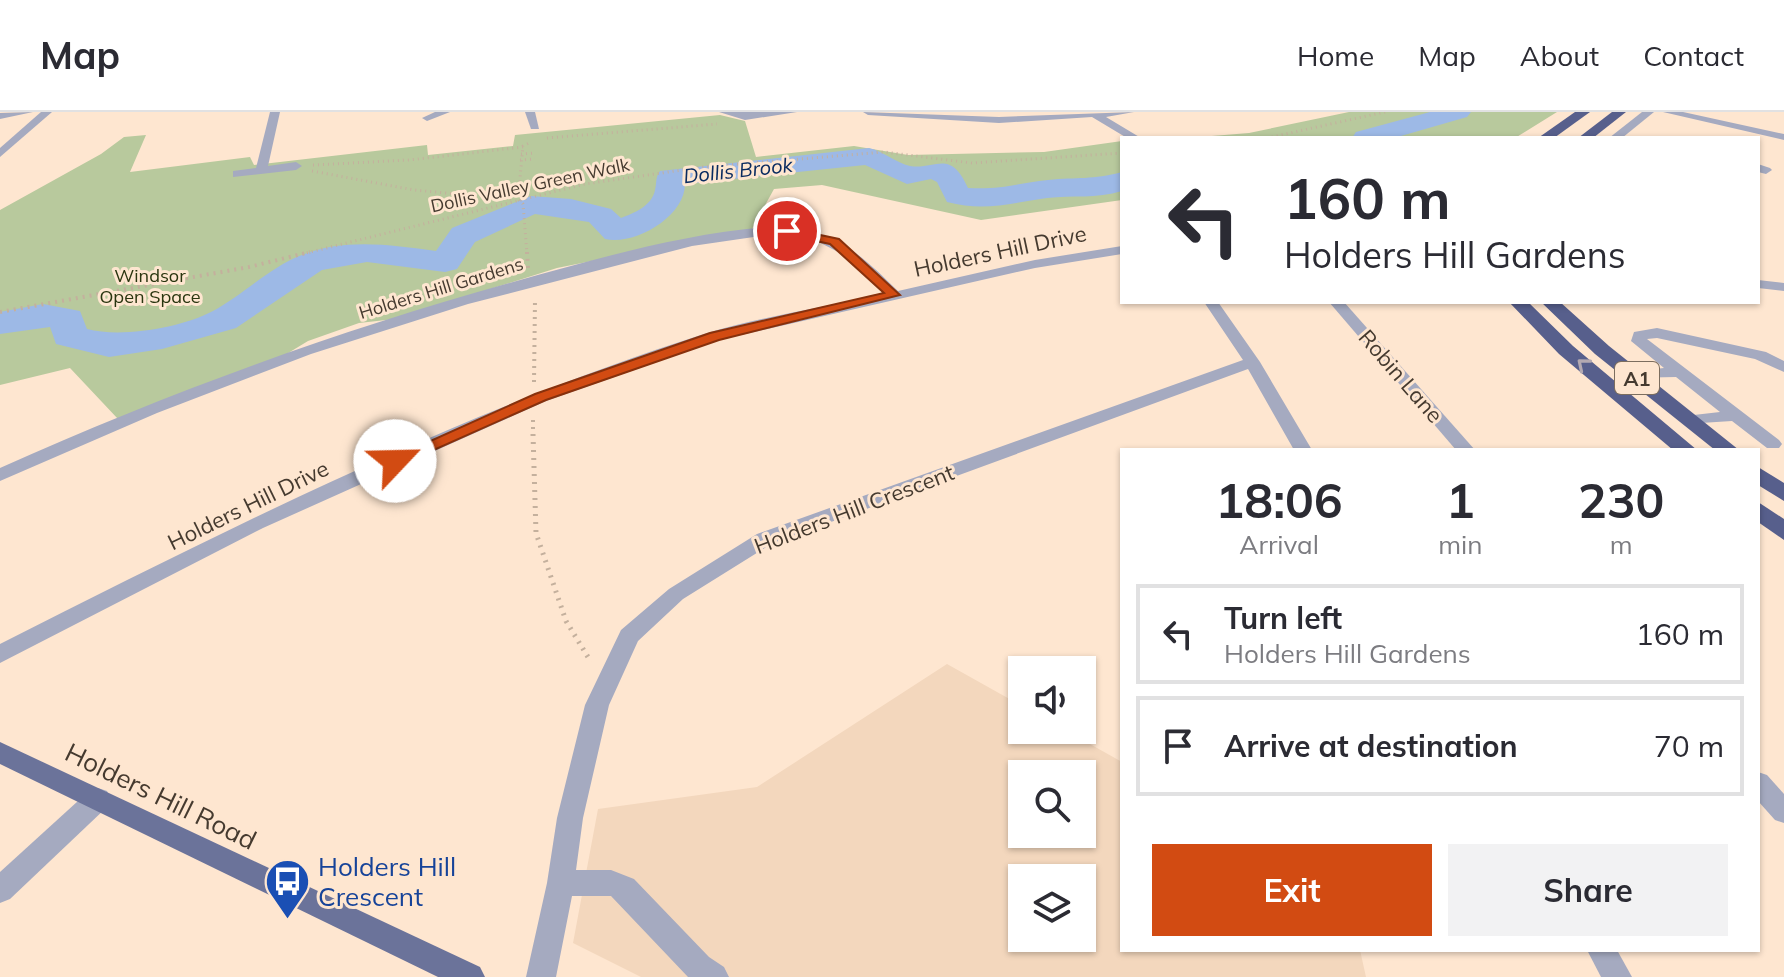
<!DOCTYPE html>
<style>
:root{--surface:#fff;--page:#f2f2f3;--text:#2b2b33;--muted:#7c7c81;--line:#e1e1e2;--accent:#d24b12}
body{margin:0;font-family:Mulish,sans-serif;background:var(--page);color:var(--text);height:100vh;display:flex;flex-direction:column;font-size:30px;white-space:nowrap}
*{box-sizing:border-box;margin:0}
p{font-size:26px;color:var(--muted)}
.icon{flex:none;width:44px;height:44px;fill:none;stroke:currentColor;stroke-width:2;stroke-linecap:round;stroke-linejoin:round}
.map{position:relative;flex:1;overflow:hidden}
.details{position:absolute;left:1120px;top:336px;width:640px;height:504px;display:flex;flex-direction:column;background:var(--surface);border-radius:0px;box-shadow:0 2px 6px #0004}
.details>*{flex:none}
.guide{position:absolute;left:1120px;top:24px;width:640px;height:168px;border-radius:0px;box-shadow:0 2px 6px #0004;background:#fff;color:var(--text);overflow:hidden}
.buttons{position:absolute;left:1008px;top:544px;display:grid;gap:16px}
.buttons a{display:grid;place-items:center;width:88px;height:88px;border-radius:0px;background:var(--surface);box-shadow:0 2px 6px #0004;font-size:40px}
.pin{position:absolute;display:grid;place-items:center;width:68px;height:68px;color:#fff;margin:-34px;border:4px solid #fff;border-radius:50%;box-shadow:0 2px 8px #0007}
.me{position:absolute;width:88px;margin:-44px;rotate:66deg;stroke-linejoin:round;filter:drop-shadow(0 0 6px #0008)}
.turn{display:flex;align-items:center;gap:28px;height:168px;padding:0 32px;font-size:36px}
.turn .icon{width:104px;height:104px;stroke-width:2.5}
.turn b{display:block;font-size:56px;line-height:68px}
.eta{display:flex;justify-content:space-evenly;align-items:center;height:136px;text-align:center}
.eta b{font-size:48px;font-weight:700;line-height:56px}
.button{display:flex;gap:16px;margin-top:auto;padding:16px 32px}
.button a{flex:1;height:92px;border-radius:0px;background:var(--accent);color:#fff;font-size:32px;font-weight:700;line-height:92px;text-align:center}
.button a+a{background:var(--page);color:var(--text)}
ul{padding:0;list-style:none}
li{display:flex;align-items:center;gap:24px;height:100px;margin:0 16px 12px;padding:0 16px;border:4px solid var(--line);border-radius:0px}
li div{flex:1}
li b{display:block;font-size:30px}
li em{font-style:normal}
header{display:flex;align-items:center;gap:48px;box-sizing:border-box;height:112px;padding:0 40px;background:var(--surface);border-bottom:2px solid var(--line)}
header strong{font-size:38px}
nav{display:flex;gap:44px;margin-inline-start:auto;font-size:28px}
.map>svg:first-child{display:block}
</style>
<header>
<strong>Map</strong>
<nav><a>Home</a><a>Map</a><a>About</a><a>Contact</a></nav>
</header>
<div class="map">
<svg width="1784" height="865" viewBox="0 0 1784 865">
<rect width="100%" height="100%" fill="#fee6d0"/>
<path fill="#f3d7bd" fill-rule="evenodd" d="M947,552L1022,594V618H1065L1122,650V838H1360L1366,865H641L573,831L598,697L757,675ZM1022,662H1082V722H1022ZM1022,766H1082V826H1022Z"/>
<g fill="#b8c99d">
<polygon points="1349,0 1557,0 1515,26 1187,26 1249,21"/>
<polygon points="720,3 745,9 756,45 854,34 908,43 1044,40 1122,29 1122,88 981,108 822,73 774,77 752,117 557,156 395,207 359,211 308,229 280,246 118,307 70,256 0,273 0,98 101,42 124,25 146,23 130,60 250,45 254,53 427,33 428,43 513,34 515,23"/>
</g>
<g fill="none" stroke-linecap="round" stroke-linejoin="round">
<g fill="#9db9e6" fill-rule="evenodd">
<polygon points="1430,0 1471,0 1467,5 1394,26 1352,26 1356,20"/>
<path d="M869,36C883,39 896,51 910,54C936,58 950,36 968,76C1001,78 1018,71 1048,68C1078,65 1092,68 1122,60V79C1096,87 1073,83 1047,86C1010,91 985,100 947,90L937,70L931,67L907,72L865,53L685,72C685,105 634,134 605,127L589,110L535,102L475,130L457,157L445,160L367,150L322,158L236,216L162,237L109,245L56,232L50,215L0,222V200L43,192L80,199L87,217C121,226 181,216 213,199C243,183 270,155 302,143C345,126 391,133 436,139L452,116L531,84L571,87L611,97L621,106C634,101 652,94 655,78C657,70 655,66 660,59Z"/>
</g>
<g stroke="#c4b09d" stroke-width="3" stroke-dasharray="1 4" stroke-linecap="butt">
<polyline points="547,26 717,12"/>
<polyline points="1267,26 1385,0"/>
<polyline points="521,42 535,41"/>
<polyline points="520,48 535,47"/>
<polyline points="313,53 409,48 523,35"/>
<polyline points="312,59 414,78 511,87"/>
<polyline points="302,142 585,72 703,55 884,40 972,51 1122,41"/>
<polyline points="527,142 523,92 518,87 523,34 531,30"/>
</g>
<g stroke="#c4b09d" stroke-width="4" stroke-dasharray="2 5" stroke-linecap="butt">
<polyline points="527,140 528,156"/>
<polyline points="0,200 249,155 310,140"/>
<polyline points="534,270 535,188"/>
<polyline points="533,308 533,324"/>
</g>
<polyline stroke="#c4b09d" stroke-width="5" stroke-dasharray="2 6" stroke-linecap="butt" points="533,322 536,421 566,509 591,550"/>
<g fill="#a5aac0" fill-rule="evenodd">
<polygon points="33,0 0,7 0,1"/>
<polygon points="41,0 52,0 0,45 0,36"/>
<polygon points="270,0 280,0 268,54 296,50 302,54 296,58 233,65 233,59 256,56"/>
<polygon points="435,0 450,0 427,9 422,6"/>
<polygon points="525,0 535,0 539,17 531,17"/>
<polygon points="719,0 797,0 745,8"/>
<polygon points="863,0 999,5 1134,0 1106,5 1141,26 1127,26 1092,5 999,11 868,3"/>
<polygon points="1642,0 1654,0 1622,26 1609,26"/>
<polygon points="1663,0 1683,0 1784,22 1784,28"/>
<polygon points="1758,52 1770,56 1772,58 1766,62 1758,60"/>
<path d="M767,115C832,116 853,135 898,179L1035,148L1122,134V142L1035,156L719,228L546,289L263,416L0,551V532C230,416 461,299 707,221C764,204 826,195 884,182L842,142L811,126L767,123L692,134L468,192L311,242L157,301L0,369V356C167,281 337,219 513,170C596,147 681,122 767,115Z"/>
<polygon points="1758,168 1784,171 1784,179 1758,176"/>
<polygon points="1204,190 1218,190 1260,250 1312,338 1294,338 1248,257 771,432 683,487 638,529 609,593 583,706 576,758 611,758 634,767 709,845 724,855 729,865 688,865 611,784 572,784 556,865 526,865 547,771 557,706 585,593 621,518 669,477 757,422 1243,248"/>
<polygon points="1329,190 1344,190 1475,338 1456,338"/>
<polygon points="1657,216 1766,240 1784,249 1784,260 1755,247 1657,226 1647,227 1779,328 1782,332 1779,336 1767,336 1732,309 1685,312 1682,308 1685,304 1720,300 1676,265 1628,266 1628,260 1664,256 1631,229 1634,220"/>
<polygon points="1758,660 1767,663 1784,682 1784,711 1775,708 1758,689"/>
<polygon points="98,676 107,679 111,687 107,695 10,787 0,791 0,760 89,679"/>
<polygon points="1587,838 1617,838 1632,865 1601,865"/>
</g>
<polygon fill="#6b739a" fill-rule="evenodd" points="0,630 480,855 485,865 438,865 0,652"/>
<g fill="#575f8c" fill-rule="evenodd">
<polygon points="1575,0 1590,0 1554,26 1538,26"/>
<polygon points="1612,0 1626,0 1593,26 1578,26"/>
<polygon points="1509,190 1528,190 1573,234 1697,338 1673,338 1559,242"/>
<polygon points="1541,190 1560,190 1609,234 1739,338 1715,338 1595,242"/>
<polygon points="1758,355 1784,371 1784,389 1758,373"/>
<polygon points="1758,390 1784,407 1784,428 1758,410"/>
</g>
</g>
<defs><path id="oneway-chevron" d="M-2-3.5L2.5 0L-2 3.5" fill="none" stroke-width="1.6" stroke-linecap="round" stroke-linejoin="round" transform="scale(2)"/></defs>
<use stroke="#b3a9b1" href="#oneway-chevron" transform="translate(1583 252) rotate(-140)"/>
<polygon fill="#d24b12" stroke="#88310c" stroke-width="2" points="787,116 839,127 900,183 719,228 546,288 400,353 395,355 386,349 535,282 710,221 884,181 830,132 783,122 783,117"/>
<defs>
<symbol id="bus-pin" viewBox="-11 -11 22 30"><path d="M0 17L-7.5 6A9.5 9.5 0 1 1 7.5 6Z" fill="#1a4fb4" stroke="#fee6d0"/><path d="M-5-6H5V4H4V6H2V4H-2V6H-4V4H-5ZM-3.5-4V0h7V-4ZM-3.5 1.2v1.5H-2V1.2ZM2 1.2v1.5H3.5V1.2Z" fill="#fff"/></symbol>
</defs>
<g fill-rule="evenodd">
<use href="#bus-pin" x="262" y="744" width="51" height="69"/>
</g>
<g text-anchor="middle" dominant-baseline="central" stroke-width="6" stroke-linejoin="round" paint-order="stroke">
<g font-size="18" fill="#453a2f" stroke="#fee6d0">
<text transform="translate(530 73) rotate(-12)">Dollis Valley Green Walk</text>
<text transform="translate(441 176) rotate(-17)">Holders Hill Gardens</text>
</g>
<g font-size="18" fill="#29350f" stroke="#fee6d0">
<text x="150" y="163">Windsor<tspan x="150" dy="21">Open Space</tspan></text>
</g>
<g font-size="20" font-style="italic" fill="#0a2b60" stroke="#fee6d0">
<text transform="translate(738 58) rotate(-6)">Dollis Brook</text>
</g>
<rect fill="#fee6d0" stroke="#7c6e5f" stroke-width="2" x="1615" y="250" width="44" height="32" rx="6"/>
<g font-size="20" font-weight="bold" fill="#453a2f">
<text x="1637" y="266">A1</text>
</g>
<g font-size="22" fill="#453a2f" stroke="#fee6d0">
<text transform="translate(1000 139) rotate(-12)">Holders Hill Drive</text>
<text transform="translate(1401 264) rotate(49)">Robin Lane</text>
<text transform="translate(248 393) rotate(-26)">Holders Hill Drive</text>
<text transform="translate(854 397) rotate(-21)">Holders Hill Crescent</text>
</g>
<g font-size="26" fill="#453a2f" stroke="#fee6d0">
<text transform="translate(161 684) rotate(26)">Holders Hill Road</text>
</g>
<g font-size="26" fill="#164399" stroke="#fee6d0" text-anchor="start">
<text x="318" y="754">Holders Hill<tspan x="318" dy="30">Crescent</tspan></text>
</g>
</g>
</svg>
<div class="buttons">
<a><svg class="icon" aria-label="sound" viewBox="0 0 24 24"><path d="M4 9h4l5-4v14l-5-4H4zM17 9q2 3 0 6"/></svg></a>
<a><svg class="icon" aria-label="search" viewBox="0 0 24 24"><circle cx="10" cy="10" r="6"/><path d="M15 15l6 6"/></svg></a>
<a><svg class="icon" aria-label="layers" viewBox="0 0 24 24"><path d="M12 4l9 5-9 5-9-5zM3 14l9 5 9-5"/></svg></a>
</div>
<div class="pin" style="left:787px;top:119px;background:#d93025"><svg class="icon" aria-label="arrive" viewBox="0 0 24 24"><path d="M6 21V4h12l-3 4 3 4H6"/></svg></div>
<svg class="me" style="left:395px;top:349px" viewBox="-20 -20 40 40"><circle r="19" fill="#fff"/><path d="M0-13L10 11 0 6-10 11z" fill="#d24b12"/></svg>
<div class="guide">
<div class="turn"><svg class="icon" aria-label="left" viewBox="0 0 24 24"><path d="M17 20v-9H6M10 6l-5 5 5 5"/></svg><div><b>160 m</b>Holders Hill Gardens</div></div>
</div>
<section class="details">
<div class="eta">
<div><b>18:06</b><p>Arrival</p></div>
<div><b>1</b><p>min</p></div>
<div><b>230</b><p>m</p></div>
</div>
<ul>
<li><svg class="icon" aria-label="left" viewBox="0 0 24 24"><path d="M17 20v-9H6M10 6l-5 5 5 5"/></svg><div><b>Turn left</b><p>Holders Hill Gardens</p></div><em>160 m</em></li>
<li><svg class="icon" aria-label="arrive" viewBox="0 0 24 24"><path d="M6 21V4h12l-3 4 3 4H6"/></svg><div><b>Arrive at destination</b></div><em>70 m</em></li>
</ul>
<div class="button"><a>Exit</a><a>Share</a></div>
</section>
</div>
